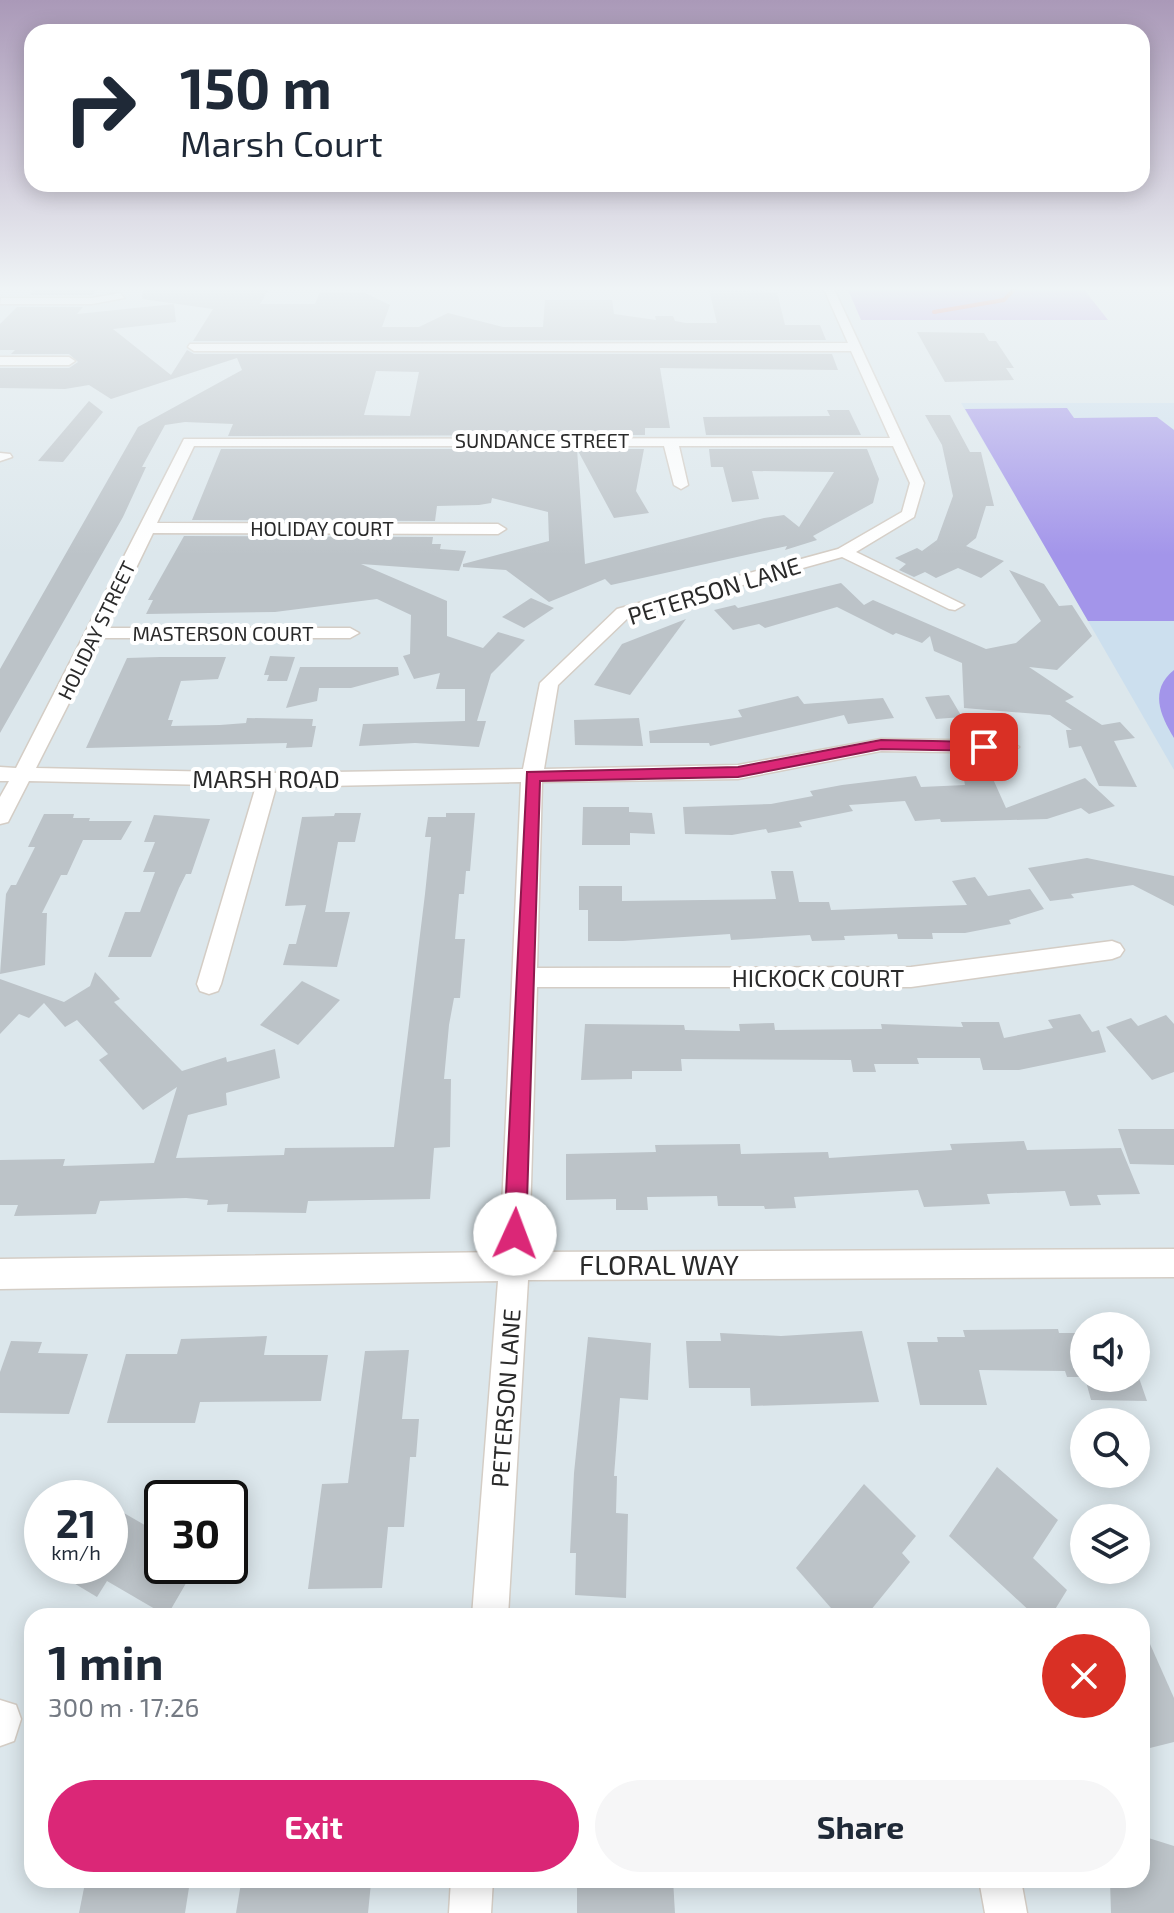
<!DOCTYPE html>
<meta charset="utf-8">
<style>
:root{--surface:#fff;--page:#f6f6f7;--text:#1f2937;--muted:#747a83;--accent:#db2777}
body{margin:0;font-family:"Exo 2",sans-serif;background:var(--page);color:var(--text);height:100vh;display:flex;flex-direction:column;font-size:30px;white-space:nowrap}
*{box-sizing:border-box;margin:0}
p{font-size:26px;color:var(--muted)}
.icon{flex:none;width:44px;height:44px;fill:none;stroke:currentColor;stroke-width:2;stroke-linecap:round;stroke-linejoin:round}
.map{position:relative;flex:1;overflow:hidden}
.panel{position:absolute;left:24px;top:1608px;width:1126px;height:280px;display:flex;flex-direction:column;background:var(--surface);border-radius:24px;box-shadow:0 4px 20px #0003}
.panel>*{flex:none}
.guide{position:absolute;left:24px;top:24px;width:1126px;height:168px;border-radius:24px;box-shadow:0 4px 20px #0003;background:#fff;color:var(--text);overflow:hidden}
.buttons{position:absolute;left:1070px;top:1312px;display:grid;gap:16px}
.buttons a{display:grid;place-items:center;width:80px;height:80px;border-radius:50%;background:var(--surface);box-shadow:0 4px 20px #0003;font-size:40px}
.speed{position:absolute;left:24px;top:1480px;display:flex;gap:16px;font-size:40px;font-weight:700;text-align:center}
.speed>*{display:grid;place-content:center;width:104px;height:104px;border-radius:50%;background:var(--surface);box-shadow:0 4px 20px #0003;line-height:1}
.speed small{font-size:20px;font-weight:400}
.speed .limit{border:4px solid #111;border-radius:12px;background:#fff;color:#111}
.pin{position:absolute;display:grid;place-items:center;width:68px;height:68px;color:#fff;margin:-34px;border-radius:16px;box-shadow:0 4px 12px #0006}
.me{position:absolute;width:88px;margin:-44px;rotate:2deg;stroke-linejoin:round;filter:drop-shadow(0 0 6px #0008)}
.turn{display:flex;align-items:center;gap:28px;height:168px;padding:0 24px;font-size:36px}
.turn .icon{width:104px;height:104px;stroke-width:2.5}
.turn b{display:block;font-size:56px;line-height:68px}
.round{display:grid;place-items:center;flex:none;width:84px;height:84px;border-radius:42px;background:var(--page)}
.overview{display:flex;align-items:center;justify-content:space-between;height:136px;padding:0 24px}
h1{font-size:48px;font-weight:700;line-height:60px}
.action{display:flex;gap:16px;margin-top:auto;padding:16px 24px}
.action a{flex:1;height:92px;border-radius:48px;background:var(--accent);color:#fff;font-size:32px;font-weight:700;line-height:92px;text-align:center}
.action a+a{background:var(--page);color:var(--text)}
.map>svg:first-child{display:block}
</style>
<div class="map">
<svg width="1174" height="1913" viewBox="0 0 1174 1913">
<rect width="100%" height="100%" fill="#dce7ec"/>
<polygon fill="#ccdfee" points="961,403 1174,403 1174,770 1088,621"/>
<polygon fill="#b799e3" points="847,287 1082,287 1108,320 861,320"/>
<g fill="#a395ea">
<polygon points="1067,408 1074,418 1157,417 1174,430 1174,621 1088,621 965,409"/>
<path d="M1174,670V738C1160,715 1149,690 1174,670Z"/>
</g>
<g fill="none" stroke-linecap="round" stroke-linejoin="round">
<polyline stroke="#ee716f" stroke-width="4" points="934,312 1004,300 1016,287"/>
</g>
<g fill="#bcc3c8" fill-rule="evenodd">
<polygon points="37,287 99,287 92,295 29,295"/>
<polygon points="143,287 269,289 260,304 315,304 320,292 363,292 390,305 382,327 419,327 448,313 503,327 543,327 545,300 612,300 614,314 656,320 655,316 673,316 675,321 686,323 717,323 709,290 777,292 785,325 820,325 826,340 193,341 213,309 142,299"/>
<path d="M174,304L176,322L113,329L171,375L187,350L194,354H832L838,370L660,368L670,428H645V435L228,436L233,424L185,422L165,425L142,467H146L123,517L0,733V669L138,427L242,370L237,358L111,399L89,385L65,389L0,388V368H69L78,362L69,354H11L15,350H0V324L17,307H83L77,314ZM376,371L419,372L410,416L364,415Z"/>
<polygon points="917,332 984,333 989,341 996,341 1014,368 1006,368 1014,380 945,382"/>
<polygon points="89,401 103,412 63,462 38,461"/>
<polygon points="827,410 849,410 861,435 706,435 703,417 830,416"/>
<polygon points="925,415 950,415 970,452 981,452 994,506 986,506 976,538 966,546 1004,561 981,578 958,568 936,578 925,572 914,577 899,570 906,564 895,558 917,548 922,551 937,540 953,496 942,445"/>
<polygon points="221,449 644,449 636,491 649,513 614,518 577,449 585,564 764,518 784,515 799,527 834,472 752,471 759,499 732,502 723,467 711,467 709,449 867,449 879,479 873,503 813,536 817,540 785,550 787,546 611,585 605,579 549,602 506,570 463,567 463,564 549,541 548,512 492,498 491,503 479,505 437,506 435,521 192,520"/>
<polygon points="184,536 433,537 432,544 441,544 440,549 466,551 459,571 361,564 447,601 447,636 483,648 498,632 525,640 491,674 477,721 486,721 479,747 415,743 359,746 363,724 465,721 465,689 436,689 440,673 414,679 403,656 410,654 411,615 377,599 275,612 146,614 153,600 148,600"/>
<polygon points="1009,570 1044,584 1059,606 1072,605 1092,636 1057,670 1029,667 1074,697 1065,701 1102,725 1120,722 1135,738 1114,741 1137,787 1099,786 1081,746 1069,748 1066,730 1072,730 1050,715 964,708 962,663 934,651 930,636 922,643 896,633 893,635 837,607 765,628 759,624 733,630 714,610 735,605 738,608 841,583 864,605 873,600 986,649 1016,643 1041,621"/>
<polygon points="531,598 554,608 524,628 502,617"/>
<polygon points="686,619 630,695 594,685 622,644"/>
<polygon points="270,656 295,657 287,681 267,681 269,675 264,675"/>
<polygon points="160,657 226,657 218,679 181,681 168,720 173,720 171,726 220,725 246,723 247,718 313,719 312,726 316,726 312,747 286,748 287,743 86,748 127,658"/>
<polygon points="300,667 398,667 399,675 351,688 319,688 317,701 286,708"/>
<polygon points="949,695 962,717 936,719 925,697"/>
<polygon points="798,696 804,704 883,698 894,718 848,724 844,715 710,746 709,743 650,743 649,731 742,717 738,710"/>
<polygon points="639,718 643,746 575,745 574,720"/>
<polygon points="916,776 921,787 965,785 964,780 993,779 1006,808 1085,778 1115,806 1089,814 1081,808 1047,819 941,822 940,819 915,821 905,801 849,805 853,811 799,822 802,827 768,833 766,829 732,835 685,834 683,807 771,804 813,796 810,791 842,785"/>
<polygon points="583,807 629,807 629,812 652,813 655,834 630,833 630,845 582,845"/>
<polygon points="335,813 361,813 355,842 338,842 325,912 350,912 337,967 283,965 289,944 296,944 306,905 285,906 302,817 334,816"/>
<polygon points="446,813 475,813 470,871 466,871 464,894 459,894 455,939 465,939 460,998 454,998 449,1025 444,1079 451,1079 450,1147 434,1148 430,1199 308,1201 306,1213 227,1212 228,1204 207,1205 208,1200 186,1198 100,1201 96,1214 14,1216 18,1205 0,1205 0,1160 65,1159 63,1166 154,1163 177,1087 143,1110 99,1060 108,1054 77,1020 65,1027 44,1003 29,1018 19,1014 0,1034 0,979 64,1002 90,986 95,972 120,999 114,1002 182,1071 226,1057 227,1062 275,1049 280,1078 226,1093 227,1105 188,1115 176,1158 284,1155 285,1148 394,1147 425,894 431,837 425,837 428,817 446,817"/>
<polygon points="44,814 74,814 73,818 90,818 89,821 132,821 121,840 83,840 67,875 61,875 42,913 47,913 45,965 0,974 6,894 11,885 16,885 35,847 28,847"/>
<polygon points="154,815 210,819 191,874 186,874 179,888 151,957 108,957 125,912 140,912 155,872 143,872 155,842 144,842"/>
<polygon points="1087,858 1174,876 1174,906 1133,885 1071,894 1074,898 1050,901 1028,868"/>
<polygon points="771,871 793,871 799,902 829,902 831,910 967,905 952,881 975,877 988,896 1030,889 1044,909 1009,920 1011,924 965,933 932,933 933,939 898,939 897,934 844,936 845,940 812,941 810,935 731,940 730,934 623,941 588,941 588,910 579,910 579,886 622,886 622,901 776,899"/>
<polygon points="302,981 340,1000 298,1045 260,1025"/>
<polygon points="1080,1014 1092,1032 1099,1030 1106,1052 1019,1070 983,1070 980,1058 917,1058 919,1064 874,1064 876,1072 853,1072 851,1060 681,1059 682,1071 632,1071 632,1079 581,1080 585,1024 684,1025 685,1030 740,1031 739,1024 774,1023 775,1030 882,1029 881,1024 963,1027 961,1022 999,1022 1004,1038 1053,1028 1048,1020"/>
<polygon points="1166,1015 1174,1024 1174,1072 1152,1080 1106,1027 1131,1018 1138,1026"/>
<polygon points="1118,1129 1174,1129 1174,1165 1130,1164"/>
<polygon points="1024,1141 1027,1150 1121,1148 1140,1194 1097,1195 1101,1205 1070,1206 1065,1191 987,1194 990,1204 924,1207 918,1190 794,1197 796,1208 765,1209 764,1206 718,1206 717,1196 647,1197 648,1210 616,1210 616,1199 566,1200 566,1154 656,1152 655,1145 740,1144 741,1154 828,1152 829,1158 952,1150 950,1144"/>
<polygon points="1058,1329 1059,1333 1084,1333 1084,1377 1067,1377 1065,1371 979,1370 987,1405 920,1405 907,1342 938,1342 937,1337 965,1337 963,1330"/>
<polygon points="862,1331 879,1402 751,1406 750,1388 689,1388 686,1341 721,1341 720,1333 781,1336"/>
<polygon points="267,1336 264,1355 328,1355 321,1401 200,1402 195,1423 107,1423 126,1354 177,1354 181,1339"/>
<polygon points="588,1337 651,1343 648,1400 620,1398 614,1476 617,1476 616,1513 628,1514 626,1598 575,1595 576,1553 570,1553 574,1473"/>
<polygon points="11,1341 42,1342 38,1353 88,1354 69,1414 0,1413 0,1372"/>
<polygon points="409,1350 402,1419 419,1419 416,1457 410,1457 404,1527 388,1527 382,1588 308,1589 322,1484 348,1483 365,1351"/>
<polygon points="1085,1378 1139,1378 1147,1401 1091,1400"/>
<polygon points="997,1467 1058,1520 1033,1558 1067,1590 1051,1616 1035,1616 949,1536"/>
<polygon points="864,1484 916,1536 902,1553 910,1562 866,1616 838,1616 796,1568"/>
<polygon points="110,1505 162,1535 162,1566 196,1566 167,1616 107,1581 97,1597 67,1579 76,1566 110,1566"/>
<polygon points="1142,1626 1174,1698 1174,1742 1142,1750"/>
<polygon points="1142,1836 1174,1846 1174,1913 1111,1913 1110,1880 1142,1880"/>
<polygon points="577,1880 673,1880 675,1913 577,1913"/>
<polygon points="190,1881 185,1913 79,1913 84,1888"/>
<polygon points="241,1883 371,1883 368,1913 236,1913"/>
</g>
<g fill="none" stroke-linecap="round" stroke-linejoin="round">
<defs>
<g id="minor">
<path d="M823,287H833L924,483L914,517L856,552L964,605L955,610L949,609L842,557L629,617L558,685L544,769L738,765L881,739L1009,741L1019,747L1009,753L881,751L738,779L542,782L537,968L911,967L1112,941L1120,944L1124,950L1120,956L1112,959L911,987H537L529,1252L1174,1249V1277L528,1280L508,1616H472L498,1281L0,1289V1259L500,1252L521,782L276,787L221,984L218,991L209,994L200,991L197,984L256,786L29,781L8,822L0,824V797L9,781H0V767L16,768L184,439L890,438L851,351H194L188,347L190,344L848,343ZM194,446H664L674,485L681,489L688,485L679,446H893L910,483L902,512L838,549L617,609L540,683L523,769L268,773L36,768L102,638H350L359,633L350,628H107L153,533L498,534L506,529L498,524L157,523Z"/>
<polygon points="120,293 124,298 92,304 0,304 1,298 92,298"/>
<polygon points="0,357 69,357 75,361 69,365 0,365"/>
<polygon points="0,453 10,454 12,457 0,461"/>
<polygon points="0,1700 16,1705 21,1719 14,1741 0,1746"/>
<polygon points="451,1880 493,1880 491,1913 449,1913"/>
<polygon points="979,1880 1021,1880 1027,1913 985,1913"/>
</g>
</defs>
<use href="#minor" stroke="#d4cdc5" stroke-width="3"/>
<use href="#minor" fill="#fff" fill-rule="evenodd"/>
</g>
<linearGradient id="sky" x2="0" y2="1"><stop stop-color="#aa99b8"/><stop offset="0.52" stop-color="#eff4f6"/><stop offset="1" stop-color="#eff4f6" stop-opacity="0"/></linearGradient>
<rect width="1174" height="555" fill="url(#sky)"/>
<polygon fill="#db2777" stroke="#8e194d" stroke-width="2" points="881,740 984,742 991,747 984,751 881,749 738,777 540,781 526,1234 523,1241 515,1244 507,1241 504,1234 527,772 738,767"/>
<g text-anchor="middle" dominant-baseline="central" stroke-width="8" stroke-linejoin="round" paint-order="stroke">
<g font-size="20" fill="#2a2a2a" stroke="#fff">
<text x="542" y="440">SUNDANCE STREET</text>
<text x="322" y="528">HOLIDAY COURT</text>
<text transform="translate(96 630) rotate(-64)">HOLIDAY STREET</text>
<text x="223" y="633">MASTERSON COURT</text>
</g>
<g font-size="24" fill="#2a2a2a" stroke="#fff">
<text transform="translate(714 590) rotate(-17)">PETERSON LANE</text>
<text x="266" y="778">MARSH ROAD</text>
<text x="818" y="977">HICKOCK COURT</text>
<text transform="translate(505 1398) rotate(-86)">PETERSON LANE</text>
</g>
<g font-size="28" fill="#2a2a2a" stroke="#fff">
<text x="659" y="1264">FLORAL WAY</text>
</g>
</g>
</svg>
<div class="buttons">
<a><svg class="icon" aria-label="sound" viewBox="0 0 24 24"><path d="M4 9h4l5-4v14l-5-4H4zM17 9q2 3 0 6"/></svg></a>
<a><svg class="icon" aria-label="search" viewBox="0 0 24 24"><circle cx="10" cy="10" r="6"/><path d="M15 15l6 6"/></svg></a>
<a><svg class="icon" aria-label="layers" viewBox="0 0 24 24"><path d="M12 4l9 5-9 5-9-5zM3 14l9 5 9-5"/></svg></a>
</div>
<div class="speed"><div>21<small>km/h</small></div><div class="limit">30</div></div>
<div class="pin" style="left:984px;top:747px;background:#d93025"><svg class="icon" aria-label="arrive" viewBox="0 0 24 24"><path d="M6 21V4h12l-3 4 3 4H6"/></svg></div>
<svg class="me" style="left:515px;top:1234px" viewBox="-20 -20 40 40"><circle r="19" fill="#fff"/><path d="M0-13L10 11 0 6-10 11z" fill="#db2777"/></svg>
<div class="guide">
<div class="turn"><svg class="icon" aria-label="right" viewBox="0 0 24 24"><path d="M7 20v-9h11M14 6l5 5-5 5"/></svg><div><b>150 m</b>Marsh Court</div></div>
</div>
<section class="panel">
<div class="overview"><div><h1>1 min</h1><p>300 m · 17:26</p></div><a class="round" style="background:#d93025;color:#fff"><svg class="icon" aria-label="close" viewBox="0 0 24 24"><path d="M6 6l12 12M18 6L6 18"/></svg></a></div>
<div class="action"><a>Exit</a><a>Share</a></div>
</section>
</div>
